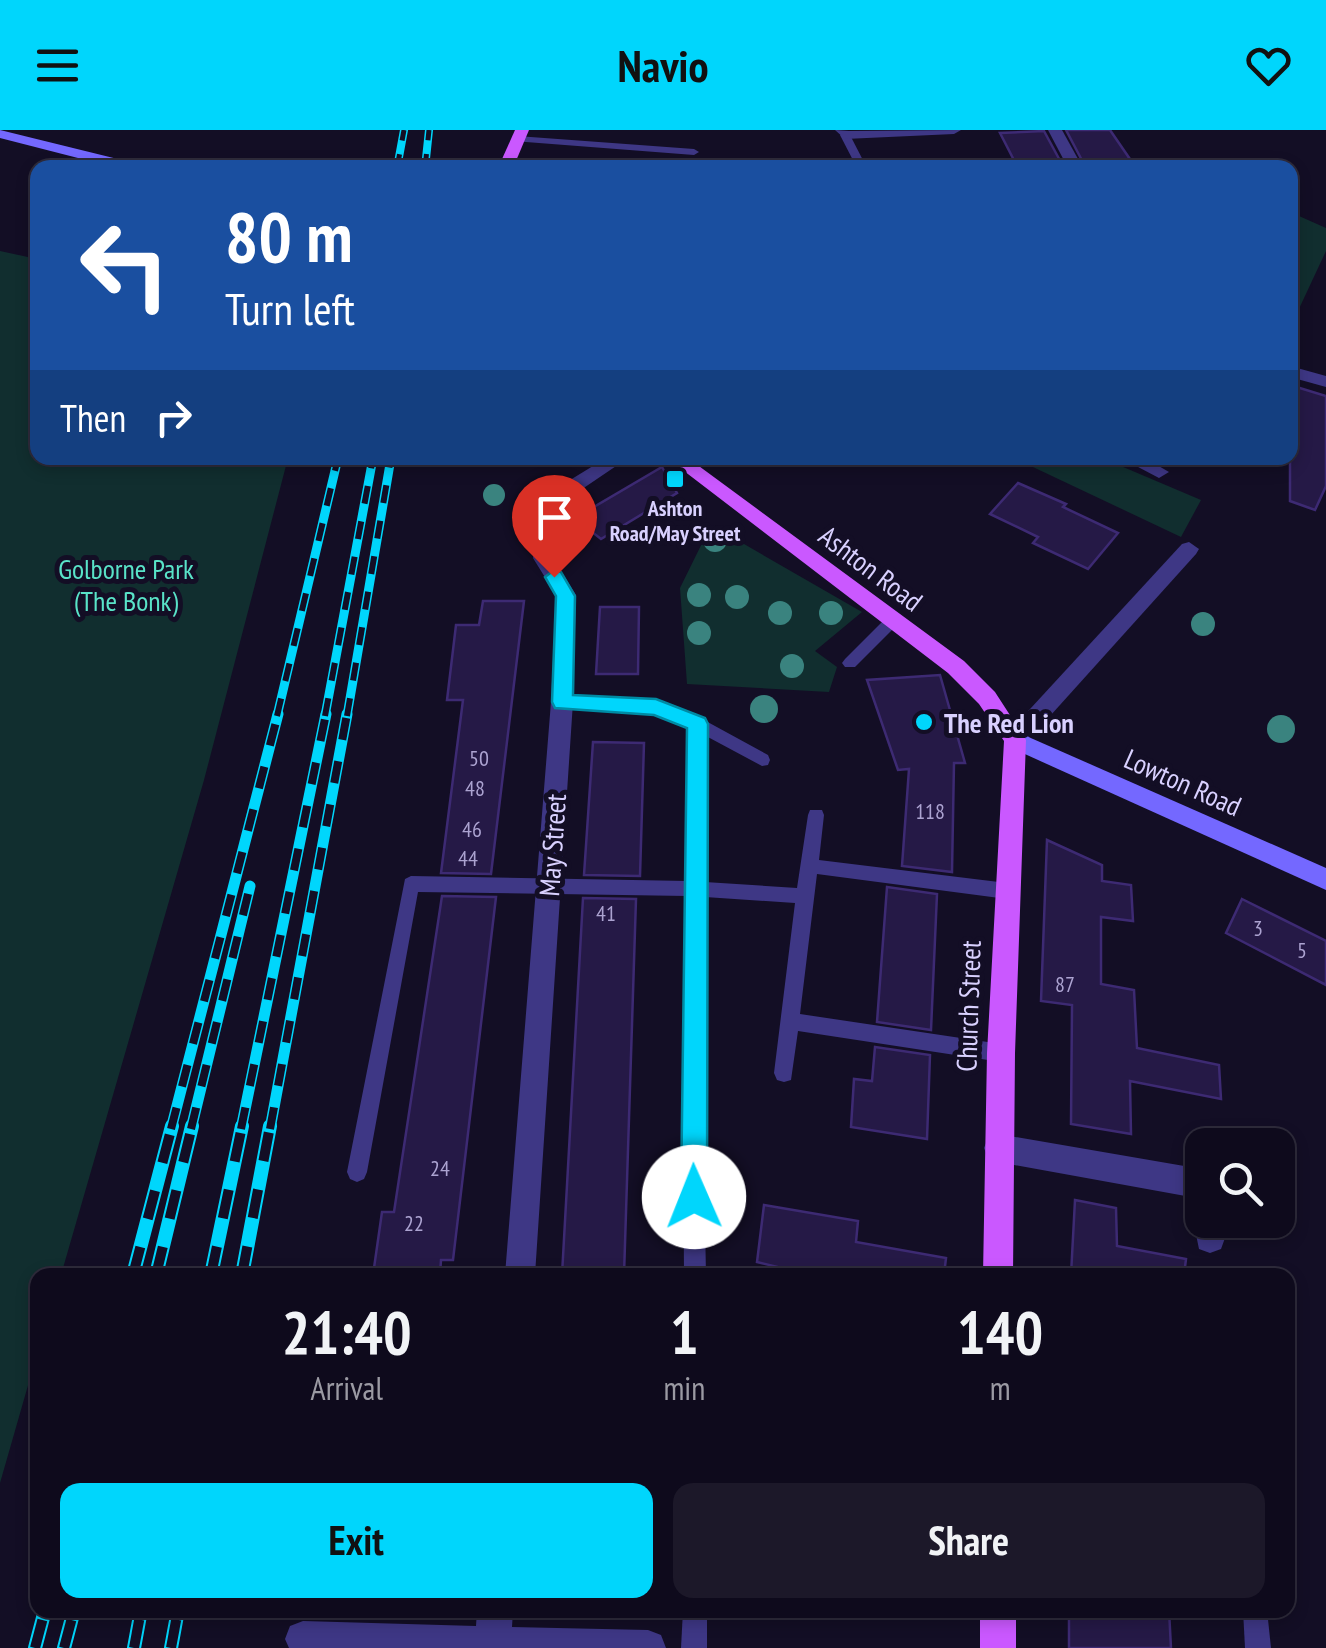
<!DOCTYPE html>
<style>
:root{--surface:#0e0a1c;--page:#1c1829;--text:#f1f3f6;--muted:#9b9aa3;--line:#2e2b3b;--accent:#00d6fc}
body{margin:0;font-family:"PT Sans Narrow",sans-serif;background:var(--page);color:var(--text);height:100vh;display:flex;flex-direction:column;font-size:38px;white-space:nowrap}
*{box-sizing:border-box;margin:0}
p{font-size:32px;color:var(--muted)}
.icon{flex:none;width:55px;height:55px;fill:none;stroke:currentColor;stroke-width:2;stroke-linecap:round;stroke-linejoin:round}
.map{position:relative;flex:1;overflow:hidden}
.drawer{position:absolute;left:30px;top:1138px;width:1265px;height:350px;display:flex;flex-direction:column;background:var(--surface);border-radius:20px;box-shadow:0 5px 15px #0003,0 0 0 2px var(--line)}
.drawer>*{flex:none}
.top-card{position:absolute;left:30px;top:30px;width:1268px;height:305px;border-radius:20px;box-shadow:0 5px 15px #0003,0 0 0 2px var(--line);background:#1a4fa0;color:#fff;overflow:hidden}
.controls{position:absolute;left:1185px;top:998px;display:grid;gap:20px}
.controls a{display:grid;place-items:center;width:110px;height:110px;border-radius:20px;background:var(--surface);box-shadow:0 5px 15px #0003,0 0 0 2px var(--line);font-size:50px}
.pin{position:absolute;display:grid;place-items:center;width:85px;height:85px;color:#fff;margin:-102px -42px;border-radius:50% 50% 50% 0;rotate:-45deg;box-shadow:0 0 10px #0007}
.pin .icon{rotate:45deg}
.me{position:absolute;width:110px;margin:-55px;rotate:359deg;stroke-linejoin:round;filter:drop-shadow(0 0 8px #0008)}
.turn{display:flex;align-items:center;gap:35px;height:210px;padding:0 30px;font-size:45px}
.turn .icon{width:130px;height:130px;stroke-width:2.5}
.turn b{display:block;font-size:70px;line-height:85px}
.then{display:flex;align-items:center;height:95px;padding:0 30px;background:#0003;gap:20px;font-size:38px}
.eta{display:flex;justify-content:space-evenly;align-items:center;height:170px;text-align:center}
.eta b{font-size:60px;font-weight:700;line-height:70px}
.action{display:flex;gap:20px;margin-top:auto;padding:20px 30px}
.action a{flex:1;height:115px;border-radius:20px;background:var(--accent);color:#111;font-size:40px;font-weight:700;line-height:115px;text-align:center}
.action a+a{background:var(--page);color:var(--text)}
header{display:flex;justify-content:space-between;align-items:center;height:130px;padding:0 30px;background:var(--accent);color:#111;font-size:45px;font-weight:700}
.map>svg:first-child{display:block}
</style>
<header><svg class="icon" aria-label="menu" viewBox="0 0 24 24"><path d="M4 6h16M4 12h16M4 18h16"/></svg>Navio<svg class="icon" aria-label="heart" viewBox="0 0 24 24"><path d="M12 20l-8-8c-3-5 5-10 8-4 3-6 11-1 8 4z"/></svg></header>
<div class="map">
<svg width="1326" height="1518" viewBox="0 0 1326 1518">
<rect width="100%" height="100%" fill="#130e25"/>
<g fill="#112e2f">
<polygon points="1290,82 1326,98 1326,121 1290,198"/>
<polygon points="0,121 37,129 38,328 288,328 204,650 61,1145 38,1145 37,1224 0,1353"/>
<polygon points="1014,328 1102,328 1201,370 1181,407"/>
<polygon points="711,395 862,482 815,521 837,537 829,562 687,554 680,458"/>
</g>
<g fill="#251946" stroke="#3d2a73" stroke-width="2.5">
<polygon points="1066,0 1110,0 1134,35 1086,38"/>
<polygon points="1044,1 1064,38 1018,38 1000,3"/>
<polygon points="1290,255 1326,266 1326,356 1315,380 1290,371"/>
<polygon points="662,337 677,363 601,409 587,398 587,381"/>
<polygon points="1018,353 1066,374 1063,377 1118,403 1088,439 1033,413 1038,407 990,384"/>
<polygon points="483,471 524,471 491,744 441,743 463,570 447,570 456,495 479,495"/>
<polygon points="600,477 639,477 638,544 596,544"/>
<polygon points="940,545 965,633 954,633 952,742 902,736 909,639 898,640 867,550"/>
<polygon points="593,612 644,613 640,746 584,745"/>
<polygon points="1047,710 1102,735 1102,751 1131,755 1133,791 1101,787 1101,854 1134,860 1137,918 1219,935 1221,969 1130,951 1131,1004 1071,994 1072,875 1041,871"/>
<polygon points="887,757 937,764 931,900 877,892"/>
<polygon points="442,766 496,767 453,1130 441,1130 440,1145 373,1145 382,1082 394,1082"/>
<polygon points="583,768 636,769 624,1145 562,1145"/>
<polygon points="1242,769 1326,811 1326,855 1226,803"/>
<polygon points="875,917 930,925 927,1009 851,997 854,949 872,951"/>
<polygon points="1075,1070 1116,1078 1117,1116 1186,1129 1184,1145 1071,1145"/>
<polygon points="764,1075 858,1091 856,1112 946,1128 944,1145 811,1145 757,1132"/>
<polygon points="1069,1480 1169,1480 1171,1518 1069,1518"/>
</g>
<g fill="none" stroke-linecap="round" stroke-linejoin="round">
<g fill="#3e3785" fill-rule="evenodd">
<polygon points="845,2 850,5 867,38 857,38 840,5"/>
<polygon points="517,6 694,19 699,22 694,25 513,11 512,9"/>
<polygon points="894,484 899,485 899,493 855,537 845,537 842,533 845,529 889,485"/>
<polygon points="562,566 656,571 704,590 768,625 770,630 768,635 762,636 706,606 705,752 797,758 808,685 810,680 822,680 824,685 819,730 1007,753 1013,756 1016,761 1013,766 1007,769 817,744 800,884 1001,914 1008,917 1011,923 1008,929 1001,932 798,901 791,950 784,952 777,950 774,943 795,773 705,767 703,989 706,1145 684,1145 683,989 687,766 418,762 367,1042 364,1049 357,1052 350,1049 347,1042 405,749 411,746 687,751 690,597 655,583 562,578 554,572"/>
<polygon points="683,1480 707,1480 707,1518 681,1518"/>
<polygon points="1243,1480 1267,1480 1271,1518 1245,1518"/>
</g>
<g fill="#3e3785" fill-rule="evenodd">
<polygon points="835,0 849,1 961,0 954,4 845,9"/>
<polygon points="1048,0 1062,0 1083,38 1068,38"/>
<polygon points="1290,236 1326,246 1326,257 1290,247"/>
<polygon points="606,328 628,328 560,374 553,428 576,465 573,572 535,1145 505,1145 551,572 556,465 533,428 544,366"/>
<polygon points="1121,328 1145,328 1169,342 1159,348"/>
<polygon points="1189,412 1199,419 1196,424 1023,616 1007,616 1004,610 1007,604 1182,414"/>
<polygon points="998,1004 1190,1037 1187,1022 1191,1012 1201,1008 1212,1015 1202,1015 1202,1069 998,1032 988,1028 984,1018 988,1008"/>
<polygon points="1202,1077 1202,1090 1223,1090 1225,1108 1221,1119 1210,1123 1199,1119 1193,1090"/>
<polygon points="477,1480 513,1480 512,1497 648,1500 661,1505 666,1518 289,1518 285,1509 290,1496 303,1491 476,1496"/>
</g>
<g fill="#7468ff" fill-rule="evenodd">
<polygon points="0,0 142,35 144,38 117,38 0,8"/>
<polygon points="1015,601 1326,738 1326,760 1007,616 1004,610 1007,604"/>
</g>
<g fill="#ca58ff" fill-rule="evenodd">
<polygon points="515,0 529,0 513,38 498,38"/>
<polygon points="667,328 688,328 964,531 995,562 1026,610 1015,923 1013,1145 983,1145 987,923 1004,611 979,574 948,543"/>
<rect x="980" y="1480" width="36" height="38"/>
</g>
<defs>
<g id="rail-far3">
<polyline points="397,38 404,0"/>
<polyline points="425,38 429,0"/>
</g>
<g id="rail-far2">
<polyline points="277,586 338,328"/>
<polyline points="325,586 373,328"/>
<polyline points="347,586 391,328"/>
</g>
<g id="rail-far1">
<polyline points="171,999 278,584"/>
<polyline points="191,999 250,756"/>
<polyline points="241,999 326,584"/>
<polyline points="270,999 347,584"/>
</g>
<g id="rail">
<polyline points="133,1145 172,996"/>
<polyline points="156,1145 192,996"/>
<polyline points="211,1145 242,996"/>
<polyline points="242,1145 270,996"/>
<polyline points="35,1518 45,1480"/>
<polyline points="64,1518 74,1480"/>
<polyline points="134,1518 141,1480"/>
<polyline points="171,1518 178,1480"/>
</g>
</defs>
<use href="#rail-far3" stroke="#00d6fc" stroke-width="8"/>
<use href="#rail-far2" stroke="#00d6fc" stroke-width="9"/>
<use href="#rail-far1" stroke="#00d6fc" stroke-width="11"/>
<use href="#rail" stroke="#00d6fc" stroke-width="14"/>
<use href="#rail-far3" stroke="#130e25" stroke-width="5" stroke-dasharray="14" stroke-linecap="butt"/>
<use href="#rail-far2" stroke="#130e25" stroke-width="6" stroke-dasharray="18" stroke-linecap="butt"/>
<use href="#rail-far1" stroke="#130e25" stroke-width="8" stroke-dasharray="22" stroke-linecap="butt"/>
<use href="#rail" stroke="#130e25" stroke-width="10" stroke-dasharray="29" stroke-linecap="butt"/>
</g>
<g fill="#3a837f">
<circle cx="494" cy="365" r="11"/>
<circle cx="715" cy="410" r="12"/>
<circle cx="699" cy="465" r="12"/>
<circle cx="737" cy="467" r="12"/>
<circle cx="780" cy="483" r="12"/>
<circle cx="831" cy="483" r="12"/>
<circle cx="1203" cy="494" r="12"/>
<circle cx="699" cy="503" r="12"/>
<circle cx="792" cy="536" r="12"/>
<circle cx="764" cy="579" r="14"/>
<circle cx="1281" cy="599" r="14"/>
</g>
<polygon fill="#00d6fc" stroke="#008ba4" stroke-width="2.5" points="554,440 561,442 575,466 573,565 656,569 705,588 708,594 707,1067 703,1077 694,1081 685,1077 681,1067 687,598 654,585 555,578 552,572 556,466 545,447"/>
<g fill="#00d6fc" stroke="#130e25" stroke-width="4">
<rect x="665" y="339" width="20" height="20" rx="5"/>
<circle cx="924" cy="592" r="10"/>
</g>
<g text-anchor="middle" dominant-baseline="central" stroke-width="10" stroke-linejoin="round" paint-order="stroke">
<g font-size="22" font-weight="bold" fill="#d9d1ff" stroke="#130e25">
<text x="675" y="378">Ashton<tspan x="675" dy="25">Road/May Street</tspan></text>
</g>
<g font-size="22" fill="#aca3d1">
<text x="479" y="628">50</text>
<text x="475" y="658">48</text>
<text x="930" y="681">118</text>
<text x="472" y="699">46</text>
<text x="468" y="728">44</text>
<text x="606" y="783">41</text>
<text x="1258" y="798">3</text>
<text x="1302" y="820">5</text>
<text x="1065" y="854">87</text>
<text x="440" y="1038">24</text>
<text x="414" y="1093">22</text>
</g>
<g font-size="28" fill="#59e3c8" stroke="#130e25">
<text x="126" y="438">Golborne Park<tspan x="126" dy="32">(The Bonk)</tspan></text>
</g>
<g font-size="28" fill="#d9d1ff" stroke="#130e25">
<text transform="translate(871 438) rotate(37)">Ashton Road</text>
<text transform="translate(1183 652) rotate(24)">Lowton Road</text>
<text transform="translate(552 715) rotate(-86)">May Street</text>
<text transform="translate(968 876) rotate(-88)">Church Street</text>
</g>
<g font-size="28" font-weight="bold" fill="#d9d1ff" stroke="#130e25" text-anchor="start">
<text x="944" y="592">The Red Lion</text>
</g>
</g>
</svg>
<div class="controls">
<a><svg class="icon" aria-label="search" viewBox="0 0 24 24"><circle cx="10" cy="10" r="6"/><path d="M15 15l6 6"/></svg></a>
</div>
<div class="pin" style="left:554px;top:447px;background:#d93025"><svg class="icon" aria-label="arrive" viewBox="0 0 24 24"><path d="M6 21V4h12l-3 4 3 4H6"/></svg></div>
<svg class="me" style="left:694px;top:1067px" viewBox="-20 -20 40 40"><circle r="19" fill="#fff"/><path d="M0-13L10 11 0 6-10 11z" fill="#00d6fc"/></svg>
<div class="top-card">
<div class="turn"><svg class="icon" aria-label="left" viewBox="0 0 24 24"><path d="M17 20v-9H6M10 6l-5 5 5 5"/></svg><div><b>80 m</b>Turn left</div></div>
<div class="then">Then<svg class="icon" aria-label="right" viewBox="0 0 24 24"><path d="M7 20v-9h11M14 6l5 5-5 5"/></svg></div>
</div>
<section class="drawer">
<div class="eta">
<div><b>21:40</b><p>Arrival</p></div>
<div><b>1</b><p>min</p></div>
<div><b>140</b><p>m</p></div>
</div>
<div class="action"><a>Exit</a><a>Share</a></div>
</section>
</div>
